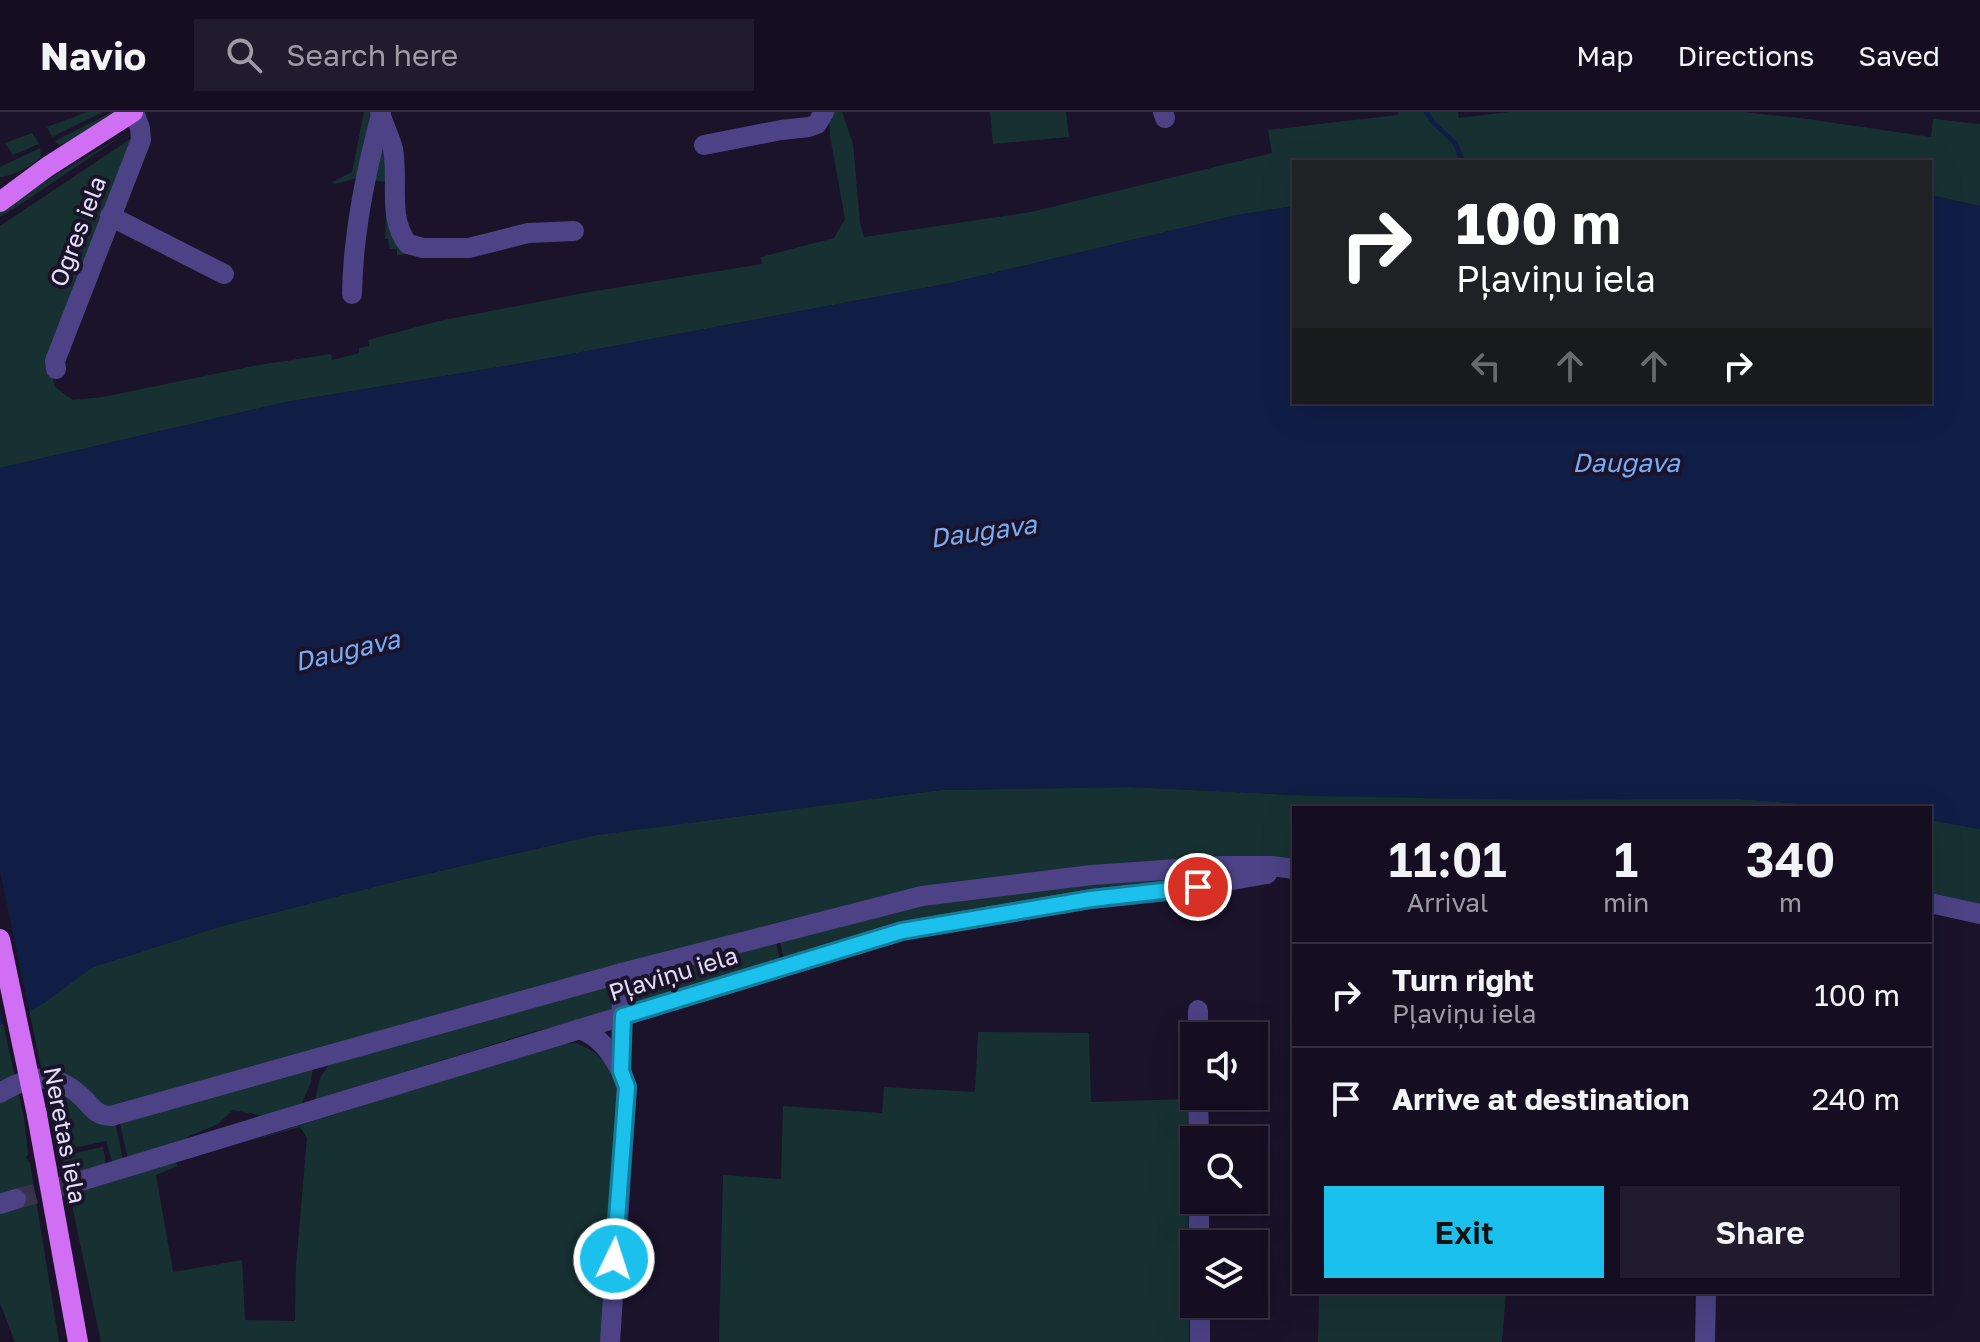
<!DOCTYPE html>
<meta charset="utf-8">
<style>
:root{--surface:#140e20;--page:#211c2d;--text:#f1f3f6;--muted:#9d9ca5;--line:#332e3e;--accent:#1bc1ec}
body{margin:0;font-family:"Golos Text",sans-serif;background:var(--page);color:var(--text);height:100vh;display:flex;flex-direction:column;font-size:30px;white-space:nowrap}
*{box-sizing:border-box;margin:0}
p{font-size:26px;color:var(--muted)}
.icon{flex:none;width:44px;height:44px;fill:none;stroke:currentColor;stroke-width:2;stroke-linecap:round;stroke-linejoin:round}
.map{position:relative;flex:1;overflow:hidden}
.details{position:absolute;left:1292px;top:694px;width:640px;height:488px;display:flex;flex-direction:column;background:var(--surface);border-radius:0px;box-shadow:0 8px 32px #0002,0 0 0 2px var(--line)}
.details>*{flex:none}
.hud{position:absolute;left:1292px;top:48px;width:640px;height:244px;border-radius:0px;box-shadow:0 8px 32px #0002,0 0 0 2px var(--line);background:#202124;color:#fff;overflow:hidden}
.fabs{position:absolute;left:1180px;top:910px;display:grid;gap:16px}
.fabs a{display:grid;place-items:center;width:88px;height:88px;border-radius:0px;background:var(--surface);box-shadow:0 8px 32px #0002,0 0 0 2px var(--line);font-size:40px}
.pin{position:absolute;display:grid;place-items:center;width:68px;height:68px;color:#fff;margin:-34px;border:4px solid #fff;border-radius:50%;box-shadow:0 2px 8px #0007}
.me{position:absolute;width:88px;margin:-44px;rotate:4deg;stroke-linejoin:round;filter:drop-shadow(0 0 6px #0008)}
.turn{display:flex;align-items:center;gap:28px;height:168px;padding:0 32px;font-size:36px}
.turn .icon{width:104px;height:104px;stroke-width:2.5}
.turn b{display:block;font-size:56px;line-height:68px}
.lanes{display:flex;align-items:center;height:76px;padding:0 32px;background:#0003;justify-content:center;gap:40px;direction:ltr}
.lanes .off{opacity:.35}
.eta{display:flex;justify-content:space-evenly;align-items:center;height:136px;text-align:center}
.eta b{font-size:48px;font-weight:600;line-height:56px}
.cta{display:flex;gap:16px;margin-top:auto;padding:16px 32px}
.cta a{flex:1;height:92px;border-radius:0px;background:var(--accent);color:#111;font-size:32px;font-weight:600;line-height:92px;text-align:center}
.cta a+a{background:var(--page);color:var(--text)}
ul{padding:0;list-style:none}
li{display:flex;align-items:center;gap:24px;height:104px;padding:0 32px;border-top:2px solid var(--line)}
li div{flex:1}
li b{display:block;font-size:30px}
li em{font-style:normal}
header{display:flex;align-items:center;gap:48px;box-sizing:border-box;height:112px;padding:0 40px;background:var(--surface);border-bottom:2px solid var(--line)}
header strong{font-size:38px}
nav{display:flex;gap:44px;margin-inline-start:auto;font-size:28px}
.search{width:560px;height:72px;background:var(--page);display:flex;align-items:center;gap:20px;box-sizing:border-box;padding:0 28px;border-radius:0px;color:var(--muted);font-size:30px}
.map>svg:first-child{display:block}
</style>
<header>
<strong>Navio</strong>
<div class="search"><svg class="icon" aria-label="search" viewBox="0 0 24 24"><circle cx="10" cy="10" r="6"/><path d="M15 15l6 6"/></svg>Search here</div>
<nav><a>Map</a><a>Directions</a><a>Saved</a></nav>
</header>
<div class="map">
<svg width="1980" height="1230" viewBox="0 0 1980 1230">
<rect width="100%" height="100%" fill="#1a132a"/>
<g fill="#173133">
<polygon points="87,0 103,0 52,25 47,15"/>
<polygon points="112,0 117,0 66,32 60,33 55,29"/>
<polygon points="364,0 372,0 356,66 335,72 332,70 352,60"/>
<polygon points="829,0 842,0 853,32 860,111 864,125 1031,100 1272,41 1268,18 1398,3 1398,0 1458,0 1459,6 1509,0 1742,0 1800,6 1931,25 1933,7 1980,12 1980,94 1930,83 1930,50 1294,50 1294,94 1237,103 951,171 523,251 286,290 0,356 0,114 136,23 48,249 55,275 73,288 103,285 259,253 331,242 332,248 359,241 359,236 369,234 368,228 439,209 589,180 762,152 761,145 834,126 845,107 830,24"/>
<polygon points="990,0 1066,0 1069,25 993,32"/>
<polygon points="129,19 18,94 0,105 0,97"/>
<polygon points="32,21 39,32 13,43 5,31"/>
<polygon points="383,33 406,139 407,142 397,143 397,137 390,137 388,127 385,127 387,70 371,68"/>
<path d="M40,36L41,44C33,54 13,64 0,65V55Z"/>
<polygon points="1130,675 1317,684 1739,687 1859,696 1294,696 1294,749 990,768 100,999 43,964 29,898 93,855 222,814 405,767 596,723 941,678"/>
<polygon points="1930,708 1980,717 1980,797 1930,787"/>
<polygon points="1239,758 784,848 779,825 934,786"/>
<polygon points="775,826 780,848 631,894 630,873 634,867"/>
<polygon points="607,873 614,877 616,893 601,903 529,921 315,988 320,966 330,951"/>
<polygon points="3,911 24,1006 28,1042 26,1046 30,1051 59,1230 15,1230 0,1191 0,913"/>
<polygon points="978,920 1089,921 1091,990 1188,987 1189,1230 719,1230 723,1063 781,1067 783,994 882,1001 884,975 975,980"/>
<path d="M576,931C599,940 610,952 617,976L601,1230H101L62,1046L65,1043L103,1035L106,1050L101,1055L176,1051L178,1054L156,1063L173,1160L242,1148L245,1208L295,1209L296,1153L307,1026L300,1015L246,1030L556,933Z"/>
<polygon points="313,953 311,970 302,991 263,1004 233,998 218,1012 187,1025 179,1033 128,1048 120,1012 122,1008"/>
<polygon points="44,969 118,1005 116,1014 123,1048 112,1049 106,1029 64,1038 58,1034"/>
<polygon points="1319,1180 1506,1180 1502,1230 1318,1230"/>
</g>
<polygon fill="#101e46" points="1930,83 1980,94 1980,717 1930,708 1930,696 1859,696 1739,687 1523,688 1317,684 1130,675 941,678 596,723 405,767 222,814 93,855 43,892 0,913 0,356 286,290 523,251 951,171 1237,103 1294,94 1294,290 1930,290"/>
<polygon fill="#1a132a" points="0,759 30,903 4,915 0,894"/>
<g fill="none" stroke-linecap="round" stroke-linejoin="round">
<polyline stroke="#101e46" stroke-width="5" points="1426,0 1433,10 1455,31 1463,50"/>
<polyline stroke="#38324a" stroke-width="20" stroke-dasharray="20 10" stroke-linecap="butt" points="16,1087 81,1069"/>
<g stroke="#4c4285" stroke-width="20">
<path d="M380,0C383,13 390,24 393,37C399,67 387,107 408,132L423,136H469L528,121L574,119"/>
<polyline points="1163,0 1165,6"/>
<polyline points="704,33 781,18 809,15 817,12 824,0"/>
<polyline points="110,104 224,162"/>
<path d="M352,182C353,121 365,62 381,3"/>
<polyline points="56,257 55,249 141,28 140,16 134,0"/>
<polyline points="1930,791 1980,802"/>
<polyline points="1198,898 1198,924"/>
<path d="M579,917C600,924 611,941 621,959"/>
<path d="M0,981C33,961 57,960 85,988C93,997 98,1004 111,1004L622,861L922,784L1092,763L1221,754H1272L1294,757"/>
<polyline points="1198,984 1199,1028"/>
<polyline points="81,1069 902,819 1091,787 1169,779 1267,762"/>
<polyline points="1199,1088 1199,1132"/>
<polyline points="0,1092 16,1087"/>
<polyline points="1200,1192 1200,1230"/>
<polyline points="610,1230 627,975 621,959 622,861"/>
<polyline points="1705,1230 1706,1180"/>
</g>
<g stroke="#d06ff3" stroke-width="20">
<polyline points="0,90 47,55 133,0"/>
<polyline points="37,1003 78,1230"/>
</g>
<polyline stroke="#d06ff3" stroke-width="20" points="0,827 37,1003"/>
</g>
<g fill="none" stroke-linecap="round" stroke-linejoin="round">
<defs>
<polyline id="route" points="614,1147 627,975 621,959 623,904 902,819 1091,787 1198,775"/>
</defs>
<use href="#route" stroke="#127d99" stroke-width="20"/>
<use href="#route" stroke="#1bc1ec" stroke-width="14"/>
</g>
<g text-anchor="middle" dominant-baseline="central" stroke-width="8" stroke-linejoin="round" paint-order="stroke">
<g font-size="24" fill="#e5dffc" stroke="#1a132a">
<text transform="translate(77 119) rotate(-69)">Ogres iela</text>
<text transform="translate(673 861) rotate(-17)">Pļaviņu iela</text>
<text transform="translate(66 1023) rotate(79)">Neretas iela</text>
</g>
<g font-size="26" font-style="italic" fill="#76acf4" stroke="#1a132a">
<text x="1626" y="350">Daugava</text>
<text transform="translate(983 419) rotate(-8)">Daugava</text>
<text transform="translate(347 538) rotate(-13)">Daugava</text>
</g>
</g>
</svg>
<div class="fabs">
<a><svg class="icon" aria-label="sound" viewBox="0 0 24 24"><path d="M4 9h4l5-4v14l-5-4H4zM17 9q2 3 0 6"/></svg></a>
<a><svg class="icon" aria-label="search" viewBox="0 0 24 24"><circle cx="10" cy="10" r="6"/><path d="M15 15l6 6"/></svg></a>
<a><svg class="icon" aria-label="layers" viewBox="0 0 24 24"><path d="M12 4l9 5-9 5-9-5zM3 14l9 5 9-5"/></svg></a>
</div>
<div class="pin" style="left:1198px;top:775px;background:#d93025"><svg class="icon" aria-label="arrive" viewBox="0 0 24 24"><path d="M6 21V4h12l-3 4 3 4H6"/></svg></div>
<svg class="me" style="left:614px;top:1147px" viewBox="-20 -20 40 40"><circle r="17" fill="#1bc1ec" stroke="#fff" stroke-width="3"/><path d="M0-11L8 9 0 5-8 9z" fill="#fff"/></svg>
<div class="hud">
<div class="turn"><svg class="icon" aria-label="right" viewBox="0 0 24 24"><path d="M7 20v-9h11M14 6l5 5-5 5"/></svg><div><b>100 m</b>Pļaviņu iela</div></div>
<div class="lanes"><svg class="icon off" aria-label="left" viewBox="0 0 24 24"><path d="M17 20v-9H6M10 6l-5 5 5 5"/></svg><svg class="icon off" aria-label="ahead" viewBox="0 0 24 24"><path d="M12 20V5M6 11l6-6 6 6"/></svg><svg class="icon off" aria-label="ahead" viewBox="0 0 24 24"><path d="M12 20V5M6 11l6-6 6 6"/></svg><svg class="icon" aria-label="right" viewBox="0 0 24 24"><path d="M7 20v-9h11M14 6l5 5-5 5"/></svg></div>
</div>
<section class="details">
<div class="eta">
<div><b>11:01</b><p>Arrival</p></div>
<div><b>1</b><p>min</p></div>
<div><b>340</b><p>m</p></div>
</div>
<ul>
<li><svg class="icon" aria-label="right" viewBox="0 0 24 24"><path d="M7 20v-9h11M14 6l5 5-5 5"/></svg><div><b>Turn right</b><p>Pļaviņu iela</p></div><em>100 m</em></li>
<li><svg class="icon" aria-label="arrive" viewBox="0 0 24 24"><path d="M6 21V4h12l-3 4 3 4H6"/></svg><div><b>Arrive at destination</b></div><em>240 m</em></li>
</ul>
<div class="cta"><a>Exit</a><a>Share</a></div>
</section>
</div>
